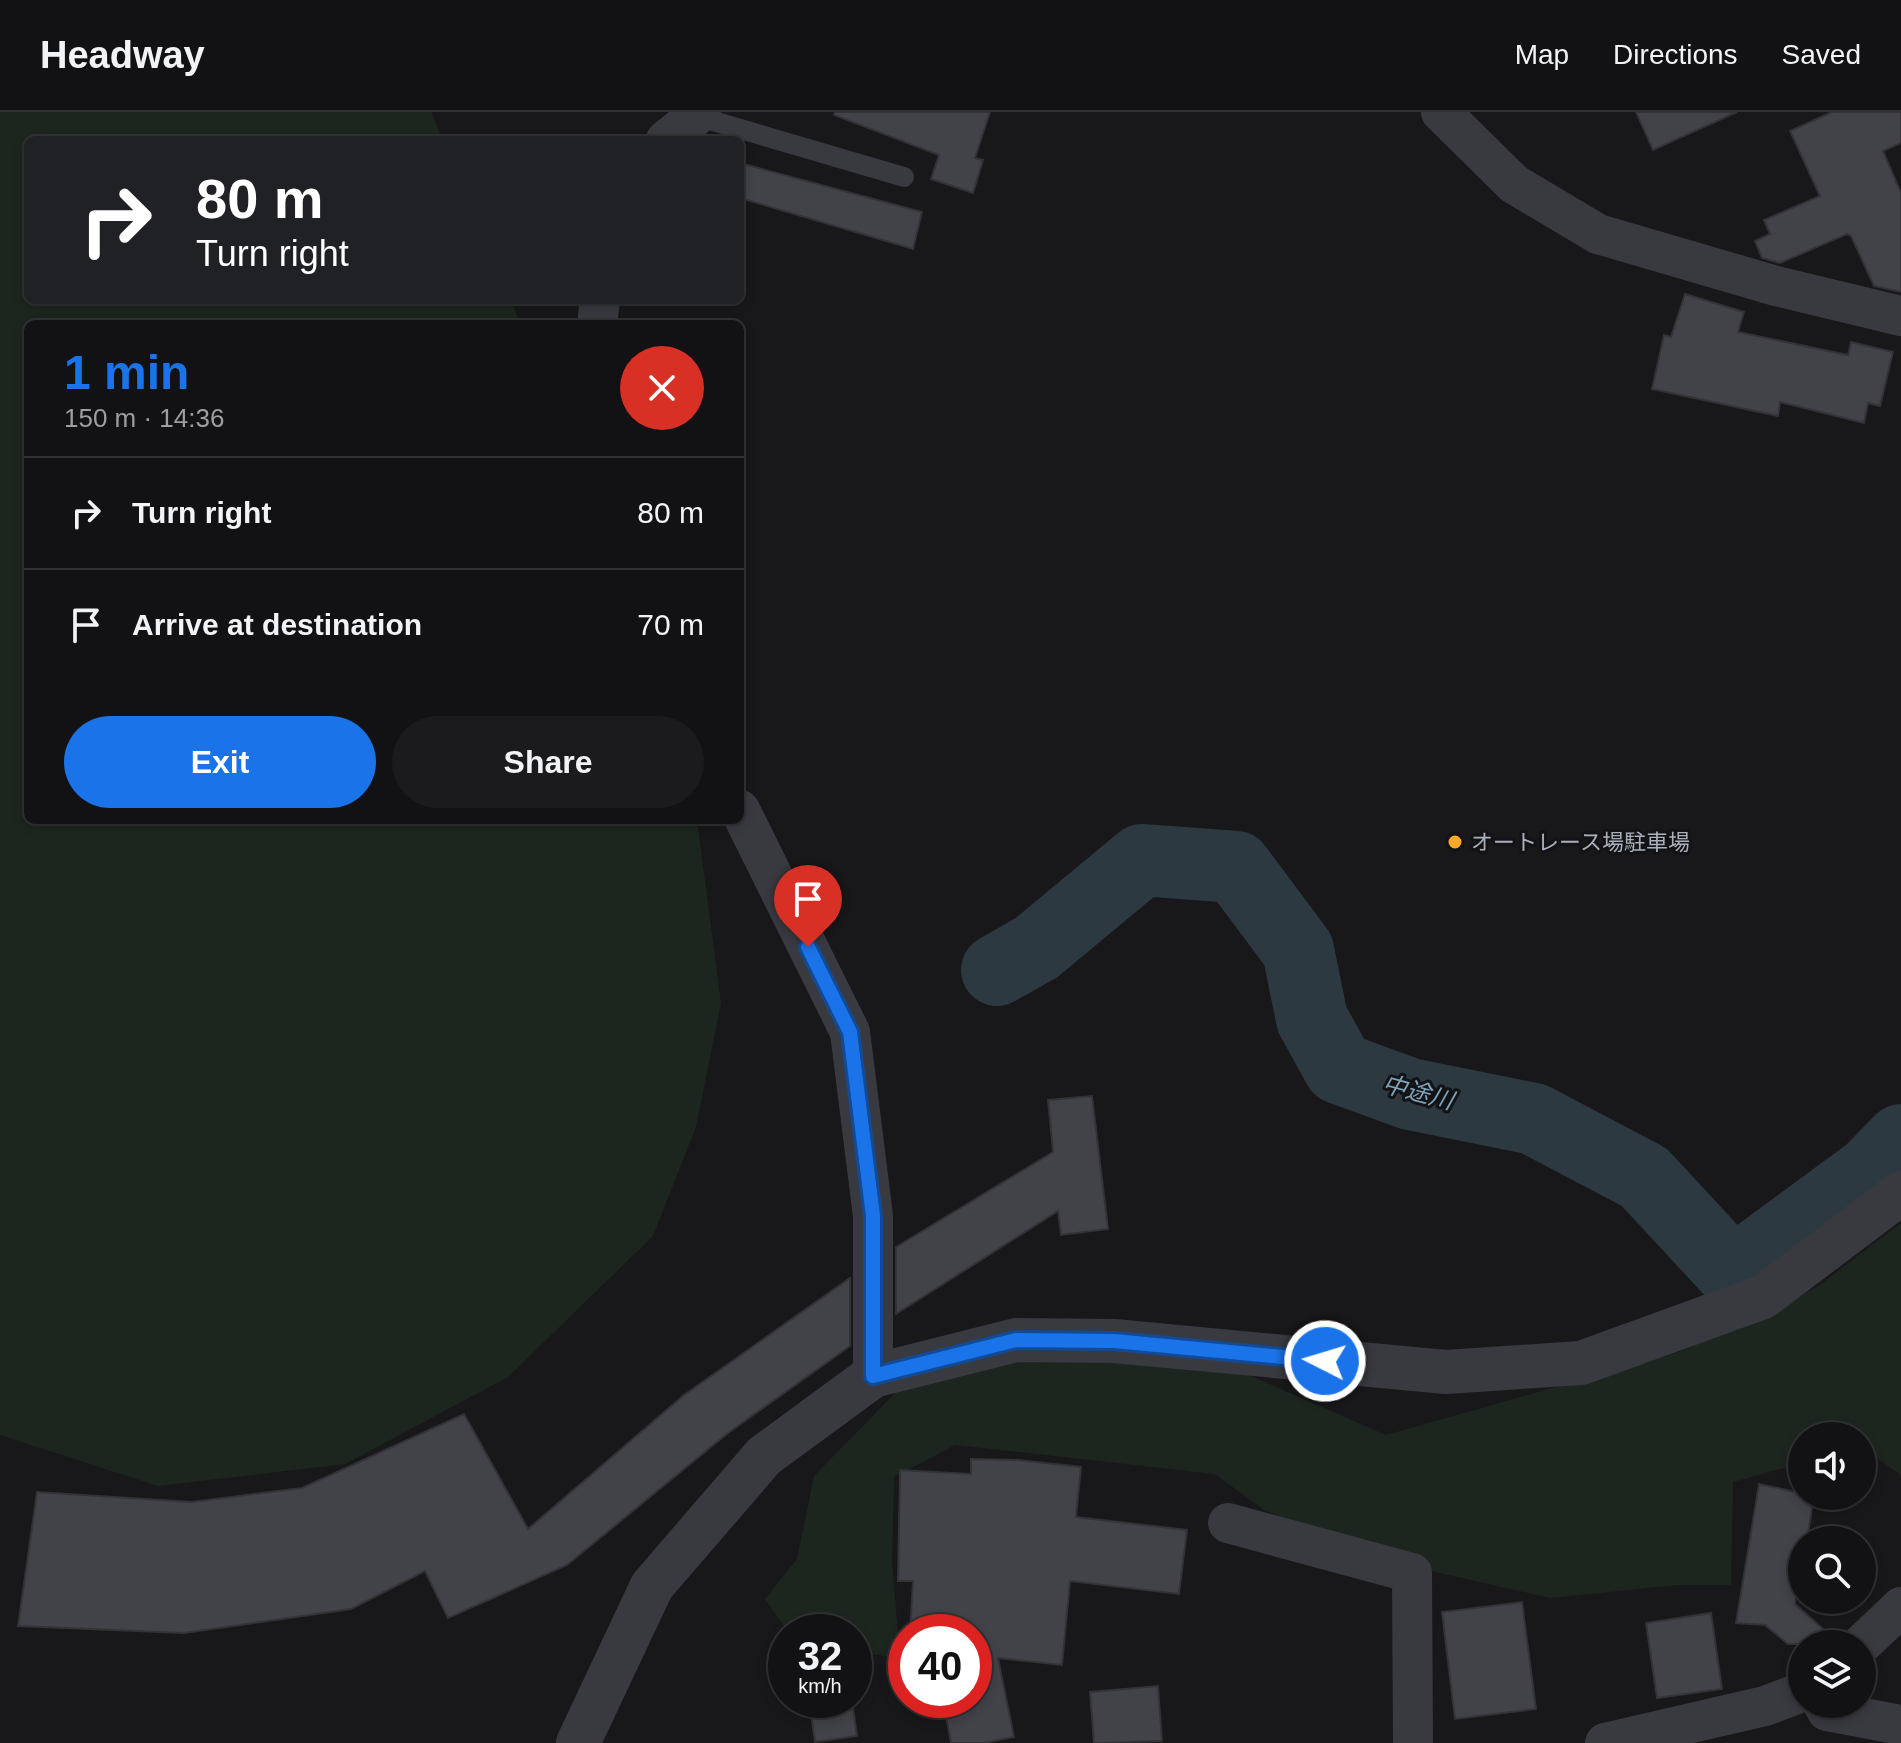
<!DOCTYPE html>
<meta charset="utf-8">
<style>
:root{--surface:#121214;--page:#1b1b1d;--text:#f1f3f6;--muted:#9c9ea0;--line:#313234;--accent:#1a73e8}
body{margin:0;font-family:Helvetica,"Noto Sans JP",sans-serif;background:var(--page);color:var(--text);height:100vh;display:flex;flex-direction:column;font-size:30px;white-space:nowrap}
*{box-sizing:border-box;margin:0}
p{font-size:26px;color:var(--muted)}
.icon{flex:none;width:44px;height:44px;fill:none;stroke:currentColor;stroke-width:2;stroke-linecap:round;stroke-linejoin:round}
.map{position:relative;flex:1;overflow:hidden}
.panel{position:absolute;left:24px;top:208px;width:720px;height:504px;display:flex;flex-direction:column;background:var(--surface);border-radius:12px;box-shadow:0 4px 12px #0003,0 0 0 2px var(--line)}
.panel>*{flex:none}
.hud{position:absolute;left:24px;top:24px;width:720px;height:168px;border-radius:12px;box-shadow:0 4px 12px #0003,0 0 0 2px var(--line);background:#202124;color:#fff;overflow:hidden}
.fabs{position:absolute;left:1788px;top:1310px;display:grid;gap:16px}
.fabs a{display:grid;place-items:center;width:88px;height:88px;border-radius:50%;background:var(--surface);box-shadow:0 4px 12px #0003,0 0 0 2px var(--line);font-size:40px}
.speed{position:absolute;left:768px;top:1502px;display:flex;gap:16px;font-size:40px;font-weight:700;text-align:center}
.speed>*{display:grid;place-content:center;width:104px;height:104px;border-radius:50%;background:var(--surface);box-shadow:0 4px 12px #0003,0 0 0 2px var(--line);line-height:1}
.speed small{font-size:20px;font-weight:400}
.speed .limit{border:12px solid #d22;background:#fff;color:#111}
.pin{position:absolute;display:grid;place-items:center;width:68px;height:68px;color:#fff;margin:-82px -34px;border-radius:50% 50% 50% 0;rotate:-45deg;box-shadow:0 0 8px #0007}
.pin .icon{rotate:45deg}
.me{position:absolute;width:88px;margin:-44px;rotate:275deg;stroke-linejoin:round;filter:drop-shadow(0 0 6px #0008)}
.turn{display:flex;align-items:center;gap:28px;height:168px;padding:0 40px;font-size:36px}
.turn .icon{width:104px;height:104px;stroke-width:2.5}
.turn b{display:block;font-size:56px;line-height:68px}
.round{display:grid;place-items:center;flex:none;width:84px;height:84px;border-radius:42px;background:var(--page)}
.summary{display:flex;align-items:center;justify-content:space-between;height:136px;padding:0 40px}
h1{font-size:48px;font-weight:700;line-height:60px;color:var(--accent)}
.action{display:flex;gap:16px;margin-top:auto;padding:16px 40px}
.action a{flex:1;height:92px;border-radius:48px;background:var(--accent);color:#fff;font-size:32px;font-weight:700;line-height:92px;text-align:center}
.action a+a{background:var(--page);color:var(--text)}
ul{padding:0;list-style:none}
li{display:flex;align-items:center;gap:24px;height:112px;padding:0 40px;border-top:2px solid var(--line)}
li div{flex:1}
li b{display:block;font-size:30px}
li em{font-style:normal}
header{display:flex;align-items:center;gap:48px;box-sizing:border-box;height:112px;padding:0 40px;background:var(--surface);border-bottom:2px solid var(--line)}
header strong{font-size:38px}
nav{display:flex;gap:44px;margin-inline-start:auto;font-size:28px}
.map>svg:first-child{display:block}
</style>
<header>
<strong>Headway</strong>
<nav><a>Map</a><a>Directions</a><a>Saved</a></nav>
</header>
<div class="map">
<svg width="1901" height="1631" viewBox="0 0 1901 1631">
<rect width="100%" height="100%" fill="#18181b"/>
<g fill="#1d261e">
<polygon points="0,0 431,0 443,28 28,28 28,188 511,188 520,212 28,212 28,708 697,708 721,891 696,1015 653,1124 508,1265 345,1352 158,1374 0,1323"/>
<polygon points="1901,1111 1901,1363 1862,1336 1862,1324 1802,1324 1802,1351 1733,1370 1731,1473 1677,1473 1550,1486 1405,1453 1264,1398 1215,1362 955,1333 894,1365 892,1450 900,1546 854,1540 854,1520 788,1520 765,1487 797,1447 814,1364 898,1278 1024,1243 1240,1259 1386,1323 1676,1241 1765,1203 1817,1175"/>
</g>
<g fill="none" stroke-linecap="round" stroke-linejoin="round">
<polyline stroke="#2d3940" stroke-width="72" points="997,858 1036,836 1142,748 1236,755 1298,838 1312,907 1339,956 1410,982 1534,1007 1644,1065 1733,1161 1870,1060 1901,1028"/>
</g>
<g fill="#424348" stroke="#323237" stroke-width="2">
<polygon points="835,0 990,0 975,46 983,48 973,81 931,67 939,43 834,3"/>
<polygon points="1636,0 1737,0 1653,38"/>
<polygon points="1832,0 1901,0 1901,31 1883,39 1901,81 1901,180 1874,174 1851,124 1847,122 1780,151 1762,146 1755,129 1770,122 1764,108 1820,84 1790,19"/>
<polygon points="740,51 922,100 913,137 740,86"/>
<polygon points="1685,182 1744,200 1738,220 1848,243 1851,230 1893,240 1880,294 1868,291 1864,311 1780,290 1778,304 1652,277 1664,223 1671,225"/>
<polygon points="1092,984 1108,1117 1061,1123 1058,1099 896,1202 896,1135 1053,1040 1048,988"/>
<polygon points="850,1166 850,1234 728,1321 567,1453 448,1506 425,1459 351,1497 184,1521 18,1514 37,1380 192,1390 302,1376 464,1302 528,1417 684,1283"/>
<polygon points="971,1347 1018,1348 1081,1355 1076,1405 1187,1418 1179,1482 1070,1469 1062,1553 998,1546 1014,1625 983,1631 951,1631 943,1588 974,1588 974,1520 910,1520 913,1469 898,1469 900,1358 971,1362"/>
<polygon points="1759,1372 1814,1384 1807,1428 1802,1428 1795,1492 1840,1532 1788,1532 1765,1513 1736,1511"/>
<polygon points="1522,1490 1536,1597 1455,1607 1442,1500"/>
<polygon points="1711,1501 1722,1577 1657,1586 1646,1511"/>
<polygon points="1158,1574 1162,1629 1094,1631 1090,1580"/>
<polygon points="809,1588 852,1588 857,1624 815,1630"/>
</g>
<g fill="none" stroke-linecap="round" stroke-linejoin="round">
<polyline stroke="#393a40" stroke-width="20" points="696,4 904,65"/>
<g stroke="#393a40" stroke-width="40">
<polyline points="1441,0 1514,72 1598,122 1776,174 1901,204"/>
<polyline points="666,28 701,0"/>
<polyline points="597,212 600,188"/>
<polyline points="740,698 850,920 873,1104 873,1264"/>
<polyline points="1228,1411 1412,1461 1413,1631"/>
<polyline points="1862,1532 1901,1495"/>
<polyline points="1823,1592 1827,1599 1901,1613"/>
<polyline points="1605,1631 1765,1594 1802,1580"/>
</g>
<polyline stroke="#393a40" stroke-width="44" points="578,1631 652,1474 764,1344 873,1264 1016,1228 1114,1229 1446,1260 1581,1251 1763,1185 1901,1081"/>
</g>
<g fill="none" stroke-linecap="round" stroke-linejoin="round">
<defs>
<polyline id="route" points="808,835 850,920 873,1104 873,1264 1016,1228 1114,1229 1325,1249"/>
</defs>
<use href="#route" stroke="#114b97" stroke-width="20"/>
<use href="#route" stroke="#1a73e8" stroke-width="14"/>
</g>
<circle fill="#ffa82c" stroke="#131316" stroke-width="3" cx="1455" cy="730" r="8"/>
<g text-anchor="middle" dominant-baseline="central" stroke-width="6" stroke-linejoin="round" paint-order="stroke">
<g font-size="22" fill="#a9b0bb" stroke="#131316" text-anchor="start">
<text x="1471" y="730">オートレース場駐車場</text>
</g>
<g font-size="24" font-style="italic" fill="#7ea2b9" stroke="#131316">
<text transform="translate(1418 980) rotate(15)">中途川</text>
</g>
</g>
</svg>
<div class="fabs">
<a><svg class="icon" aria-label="sound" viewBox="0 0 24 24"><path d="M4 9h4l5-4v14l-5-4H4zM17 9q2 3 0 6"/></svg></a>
<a><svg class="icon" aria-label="search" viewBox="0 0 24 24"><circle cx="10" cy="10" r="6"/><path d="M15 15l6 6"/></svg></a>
<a><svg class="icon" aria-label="layers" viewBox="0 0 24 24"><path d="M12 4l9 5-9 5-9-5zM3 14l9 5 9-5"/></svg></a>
</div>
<div class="speed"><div>32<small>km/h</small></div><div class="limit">40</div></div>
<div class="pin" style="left:808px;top:835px;background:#d93025"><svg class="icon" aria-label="arrive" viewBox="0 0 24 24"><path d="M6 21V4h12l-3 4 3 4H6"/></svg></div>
<svg class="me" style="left:1325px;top:1249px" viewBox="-20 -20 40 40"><circle r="17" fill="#1a73e8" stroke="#fff" stroke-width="3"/><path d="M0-11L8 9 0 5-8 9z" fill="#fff"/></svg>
<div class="hud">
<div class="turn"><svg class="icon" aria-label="right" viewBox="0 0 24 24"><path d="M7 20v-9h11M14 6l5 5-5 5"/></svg><div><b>80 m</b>Turn right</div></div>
</div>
<section class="panel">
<div class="summary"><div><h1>1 min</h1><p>150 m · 14:36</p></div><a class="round" style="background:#d93025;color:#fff"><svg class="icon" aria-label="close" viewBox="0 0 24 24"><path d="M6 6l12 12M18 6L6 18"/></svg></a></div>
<ul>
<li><svg class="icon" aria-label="right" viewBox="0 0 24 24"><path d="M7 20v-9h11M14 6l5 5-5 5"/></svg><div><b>Turn right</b></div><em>80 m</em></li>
<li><svg class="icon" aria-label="arrive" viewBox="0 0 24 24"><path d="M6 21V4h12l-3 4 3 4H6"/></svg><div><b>Arrive at destination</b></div><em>70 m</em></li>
</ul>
<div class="action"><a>Exit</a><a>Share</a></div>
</section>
</div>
